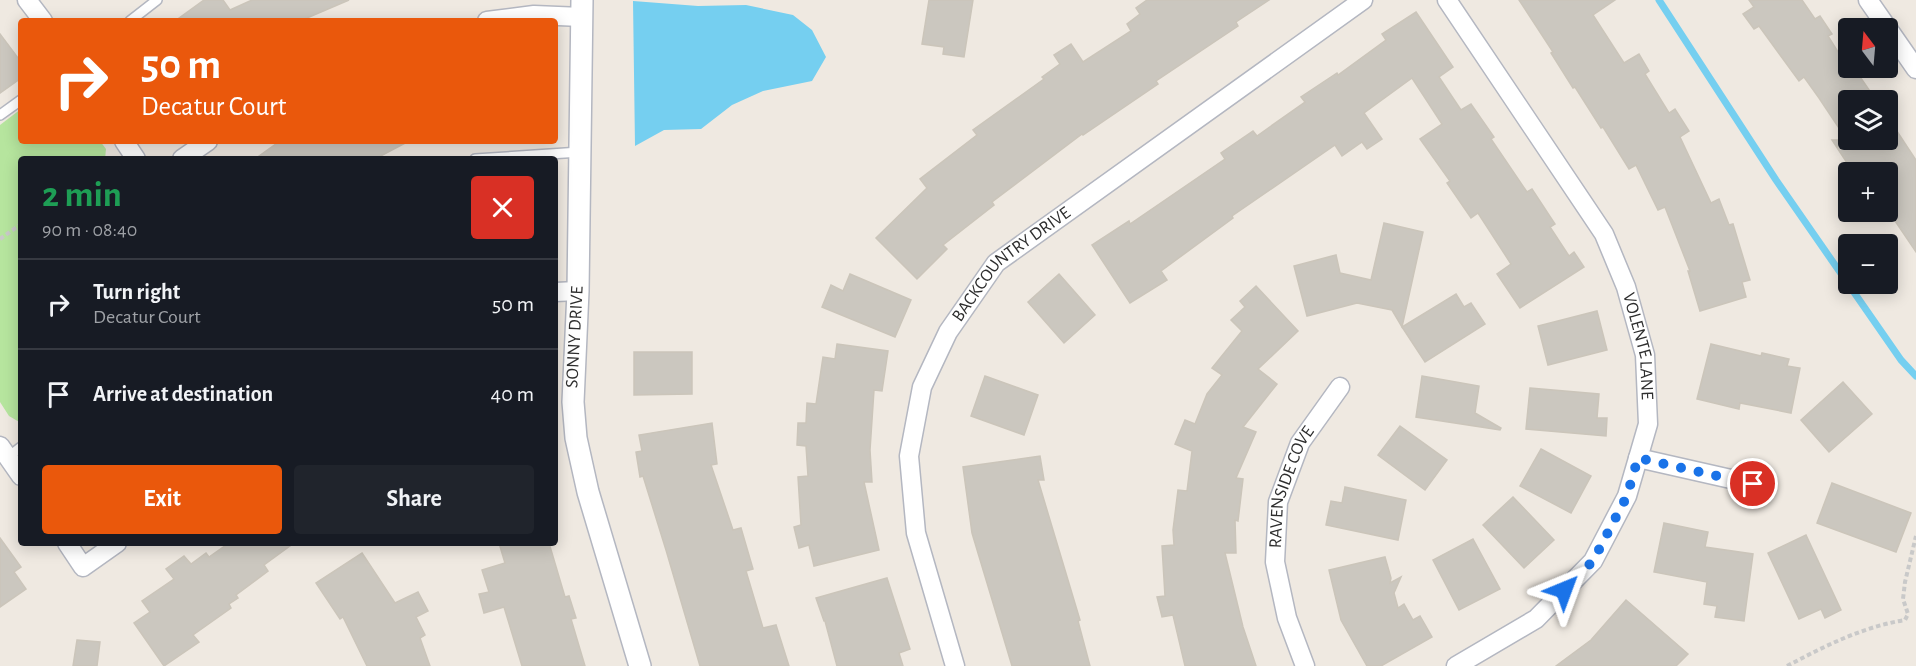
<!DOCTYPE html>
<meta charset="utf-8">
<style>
:root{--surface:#171b24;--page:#20242c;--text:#f1f3f6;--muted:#9ea1a6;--line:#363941;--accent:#ea580c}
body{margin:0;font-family:"Alegreya Sans",sans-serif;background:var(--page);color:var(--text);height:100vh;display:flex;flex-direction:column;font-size:22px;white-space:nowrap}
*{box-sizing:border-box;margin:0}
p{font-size:20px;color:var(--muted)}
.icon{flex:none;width:33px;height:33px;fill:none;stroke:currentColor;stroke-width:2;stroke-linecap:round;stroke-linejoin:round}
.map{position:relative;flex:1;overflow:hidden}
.drawer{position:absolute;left:18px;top:156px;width:540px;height:390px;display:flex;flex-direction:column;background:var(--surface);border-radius:6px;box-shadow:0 3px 15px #0003}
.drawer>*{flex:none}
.guide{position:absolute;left:18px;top:18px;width:540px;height:126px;border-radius:6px;box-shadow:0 3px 15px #0003;background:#ea580c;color:#fff;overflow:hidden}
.needle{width:39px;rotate:344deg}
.fabs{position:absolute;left:1838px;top:18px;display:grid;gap:12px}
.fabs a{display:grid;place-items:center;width:60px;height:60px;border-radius:6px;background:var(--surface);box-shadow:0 3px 15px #0003;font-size:30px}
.pin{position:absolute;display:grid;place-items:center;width:51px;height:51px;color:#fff;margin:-26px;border:3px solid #fff;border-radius:50%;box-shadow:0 2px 6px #0007}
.me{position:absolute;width:66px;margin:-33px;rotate:44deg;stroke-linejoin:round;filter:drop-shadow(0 0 4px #0008)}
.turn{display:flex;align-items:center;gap:21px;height:126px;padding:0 24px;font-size:27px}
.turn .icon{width:78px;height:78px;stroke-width:2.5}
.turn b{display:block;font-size:42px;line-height:51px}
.round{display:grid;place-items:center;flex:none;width:63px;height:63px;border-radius:6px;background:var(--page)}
.headline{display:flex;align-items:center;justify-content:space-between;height:102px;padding:0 24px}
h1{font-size:36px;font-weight:700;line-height:45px;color:#1e9e55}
.primary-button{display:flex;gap:12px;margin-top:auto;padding:12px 24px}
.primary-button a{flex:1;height:69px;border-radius:6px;background:var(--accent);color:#fff;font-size:24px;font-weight:700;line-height:69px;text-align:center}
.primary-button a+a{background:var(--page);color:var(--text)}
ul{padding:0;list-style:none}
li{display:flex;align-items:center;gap:18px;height:90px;padding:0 24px;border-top:2px solid var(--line)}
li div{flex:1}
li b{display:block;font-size:22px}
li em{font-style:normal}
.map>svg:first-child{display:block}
</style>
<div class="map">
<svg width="1916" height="666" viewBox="0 0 1916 666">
<rect width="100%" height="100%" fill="#efe9e1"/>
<polygon fill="#b6e59e" points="21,109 21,141 100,141 106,149 105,159 21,159 21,423 9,416 0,402 0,125"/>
<polygon fill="#75cff0" points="633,1 698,6 746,5 793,15 812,30 826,57 812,81 763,91 732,105 701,129 664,130 635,146"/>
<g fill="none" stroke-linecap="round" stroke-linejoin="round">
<polyline stroke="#75cff0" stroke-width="7" points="1659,0 1776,180 1901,360 1916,376"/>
</g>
<g fill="#cbc7bf" stroke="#cbc5ba" stroke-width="1.5">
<polygon points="204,0 223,0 230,10 252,0 349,0 300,21 175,21"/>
<polygon points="929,0 973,0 964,57 943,54 944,47 922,44"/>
<polygon points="1147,0 1269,0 1236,22 1238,26 1156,81 1158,84 1083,135 1082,134 992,202 994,205 943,245 947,249 917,279 876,238 927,188 920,179 977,135 973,130 1044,79 1042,77 1060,64 1054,55 1071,44 1083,62 1131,31 1127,24 1140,14 1136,8"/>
<polygon points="1519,0 1615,0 1593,15 1624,63 1639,54 1649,71 1645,74 1669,113 1675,109 1689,131 1680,137 1711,203 1719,199 1729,225 1733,224 1750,280 1742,282 1746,297 1700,311 1688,271 1690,271 1665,207 1658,210 1636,165 1629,169 1603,127 1601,128 1575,87 1573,88 1551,53 1553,52"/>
<polygon points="1749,0 1802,0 1815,19 1820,16 1832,34 1828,36 1848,68 1854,68 1876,100 1848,100 1848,140 1887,140 1887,116 1916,160 1916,252 1887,209 1887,172 1853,172 1832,140 1847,140 1819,98 1804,77 1799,81 1759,26 1754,29 1743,14 1754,7"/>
<polygon points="1416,12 1453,67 1439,77 1461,110 1471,104 1494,137 1491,139 1527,192 1532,189 1555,224 1550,227 1569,256 1574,252 1584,267 1520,308 1497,274 1511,264 1478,213 1471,218 1447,183 1450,181 1420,139 1442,124 1412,78 1364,113 1382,139 1367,149 1362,142 1342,156 1335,145 1232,216 1233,218 1161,271 1167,280 1130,303 1092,245 1129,221 1130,224 1225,159 1221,153 1253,131 1257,136 1305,102 1301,97 1337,73 1338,75 1386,40 1382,34"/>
<polygon points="0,34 21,62 21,78 0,93"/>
<polygon points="280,141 409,141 375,159 255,159"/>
<polygon points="1384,223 1423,232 1402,327 1392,310 1357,303 1307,316 1294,266 1336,255 1340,273 1371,280"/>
<polygon points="850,274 911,300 895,337 822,307 831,285 843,291"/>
<polygon points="1059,274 1095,315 1064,343 1028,302"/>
<polygon points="1256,286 1298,331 1258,369 1277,384 1243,427 1256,432 1236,478 1243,479 1238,521 1235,520 1236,553 1225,553 1243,627 1256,666 1185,666 1173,615 1162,617 1157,597 1165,596 1162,546 1174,545 1173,530 1178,490 1187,491 1192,451 1175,444 1185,420 1195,424 1207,394 1222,375 1212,368 1242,331 1231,320 1245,307 1240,301"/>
<polygon points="1456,294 1464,307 1471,303 1485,324 1425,362 1402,327"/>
<polygon points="1597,311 1607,350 1548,365 1538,326"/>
<polygon points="837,344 888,351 882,391 874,390 870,450 872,482 864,482 879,550 814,566 809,545 799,548 794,527 801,525 798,477 808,476 806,446 797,445 798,423 806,423 807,403 816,404 823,357 835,359"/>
<polygon points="1711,344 1761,356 1762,353 1789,359 1787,366 1800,368 1791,413 1740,403 1739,409 1697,399"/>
<polygon points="634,352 692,352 692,394 634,395"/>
<polygon points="985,376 1038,395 1024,435 971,416"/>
<polygon points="1422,376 1479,386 1475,413 1501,428 1500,430 1416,417"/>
<polygon points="1843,382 1872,414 1829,452 1801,420"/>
<polygon points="1530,388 1599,394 1597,418 1607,418 1606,436 1526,429"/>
<polygon points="712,423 717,464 711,465 733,530 741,528 753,569 746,571 763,628 776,625 789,666 700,666 666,550 643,476 640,477 636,452 642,451 639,435"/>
<polygon points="1400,426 1447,460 1425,490 1378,455"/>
<polygon points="1541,449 1591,476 1571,513 1520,486"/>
<polygon points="1040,456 1044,480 1038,480 1080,620 1078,621 1090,666 1012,666 972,533 963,467"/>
<polygon points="1832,483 1911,513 1896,552 1817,523"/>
<polygon points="1345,487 1406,500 1398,540 1326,525 1331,501 1342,503"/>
<polygon points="1513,497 1554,540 1524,568 1483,525"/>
<polygon points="1664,523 1708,532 1705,547 1753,554 1744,621 1715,617 1717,606 1704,604 1707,582 1654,572"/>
<polygon points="1806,535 1841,610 1825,618 1821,609 1799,619 1768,553"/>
<polygon points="0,538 21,567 14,572 26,589 0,607"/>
<polygon points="1473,539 1500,589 1459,610 1433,560"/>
<polygon points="229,543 294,543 264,565 268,571 236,595 238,598 229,604 231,608 193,635 199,642 164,666 134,623 150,612 142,601 174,579 166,569 184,556 191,564 206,553 209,557"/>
<polygon points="499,543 549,543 565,597 569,596 576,618 571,619 585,666 522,666 504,607 484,613 479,594 489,592 482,570 505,563"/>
<polygon points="362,553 395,603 418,592 428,611 416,617 425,635 420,638 430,666 367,666 343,617 340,619 316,583"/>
<polygon points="1385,557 1391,578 1390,583 1401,577 1394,593 1398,608 1404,604 1413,620 1420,616 1432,637 1381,666 1367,666 1341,620 1329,570"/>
<polygon points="887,578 910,649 899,653 903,666 837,666 825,621 824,621 816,598"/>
<polygon points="1626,600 1688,654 1676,666 1556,666 1591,640"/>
<polygon points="77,640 100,642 97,666 73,666"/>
</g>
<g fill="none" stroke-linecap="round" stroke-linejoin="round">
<defs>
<g id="service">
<polyline points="130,21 157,0"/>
<polyline points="0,115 21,100"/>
<polyline points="475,159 580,152"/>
<polyline points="8,457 21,447"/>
</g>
<g id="minor">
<polyline points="27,0 43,21"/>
<path id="s1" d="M1447,0L1604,234L1626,287L1645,355L1648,424L1627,496L1593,561L1536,619L1456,666"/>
<polyline points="1868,0 1916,69"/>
<polyline points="487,21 534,15 582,17"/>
<polyline points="124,141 136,159"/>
<polyline points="182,159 208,141"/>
<polyline points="555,292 578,291"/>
<polyline points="0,446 21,476"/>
<polyline points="1638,458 1753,484"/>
<polyline points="67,543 83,567 117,543"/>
<path id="s2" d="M955,666L916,533L909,456L922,387L948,332L996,263L1363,0"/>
<path id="s3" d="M1305,666L1287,618L1275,562L1278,502L1300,443L1340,387"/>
</g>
<polyline id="tertiary" points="582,0 578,291 573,402 576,438 588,492 640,666"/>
</defs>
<use href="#service" stroke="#b4b7c1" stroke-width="12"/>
<use href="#minor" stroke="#b4b7c1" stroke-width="21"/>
<use href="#tertiary" stroke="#b4b7c1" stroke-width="24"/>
<g stroke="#c9c9c9" stroke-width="4" stroke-dasharray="4.5 3" stroke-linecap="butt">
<polyline points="0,239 21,224"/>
<path d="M1787,666C1825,646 1862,627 1905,620L1908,614L1903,599L1905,582L1916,536"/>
</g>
<use href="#service" stroke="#fff" stroke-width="9"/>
<use href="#minor" stroke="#fff" stroke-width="18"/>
<use href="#tertiary" stroke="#fff" stroke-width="21"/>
</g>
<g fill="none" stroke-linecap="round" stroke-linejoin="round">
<polyline stroke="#1a73e8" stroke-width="10" stroke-dasharray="0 18" points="1564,590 1593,561 1627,496 1638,458 1753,484"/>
</g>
<g text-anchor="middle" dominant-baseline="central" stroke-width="5" stroke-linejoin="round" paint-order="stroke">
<g font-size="18" fill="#2e2e2e" stroke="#fff">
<text stroke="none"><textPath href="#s2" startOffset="441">BACKCOUNTRY DRIVE</textPath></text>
<text transform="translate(575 337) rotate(-87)">SONNY DRIVE</text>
<text stroke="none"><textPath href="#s1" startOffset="400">VOLENTE LANE</textPath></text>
<text stroke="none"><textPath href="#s3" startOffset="186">RAVENSIDE COVE</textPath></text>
</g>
</g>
</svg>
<div class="fabs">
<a><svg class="needle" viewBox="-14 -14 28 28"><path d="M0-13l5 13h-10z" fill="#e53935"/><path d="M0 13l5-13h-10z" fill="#9ea1a6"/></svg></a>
<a><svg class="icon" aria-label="layers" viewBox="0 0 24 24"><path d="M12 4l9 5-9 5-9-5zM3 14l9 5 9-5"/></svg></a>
<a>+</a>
<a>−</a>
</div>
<div class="pin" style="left:1753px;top:484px;background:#d93025"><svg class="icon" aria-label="arrive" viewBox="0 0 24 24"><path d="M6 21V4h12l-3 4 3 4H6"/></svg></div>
<svg class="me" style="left:1564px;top:590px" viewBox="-20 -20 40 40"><path d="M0-17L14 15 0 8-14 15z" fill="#1a73e8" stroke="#fff" stroke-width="4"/></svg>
<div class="guide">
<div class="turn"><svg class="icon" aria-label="right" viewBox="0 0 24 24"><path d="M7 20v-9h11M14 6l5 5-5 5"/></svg><div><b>50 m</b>Decatur Court</div></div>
</div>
<section class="drawer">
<div class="headline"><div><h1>2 min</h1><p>90 m · 08:40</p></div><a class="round" style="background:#d93025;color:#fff"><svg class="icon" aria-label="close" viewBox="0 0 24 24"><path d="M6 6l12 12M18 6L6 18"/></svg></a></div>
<ul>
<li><svg class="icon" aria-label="right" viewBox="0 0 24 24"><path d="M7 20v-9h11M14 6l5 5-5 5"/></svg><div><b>Turn right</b><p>Decatur Court</p></div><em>50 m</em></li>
<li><svg class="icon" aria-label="arrive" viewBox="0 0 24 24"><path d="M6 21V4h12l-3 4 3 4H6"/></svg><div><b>Arrive at destination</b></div><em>40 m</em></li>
</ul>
<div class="primary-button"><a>Exit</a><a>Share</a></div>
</section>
</div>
